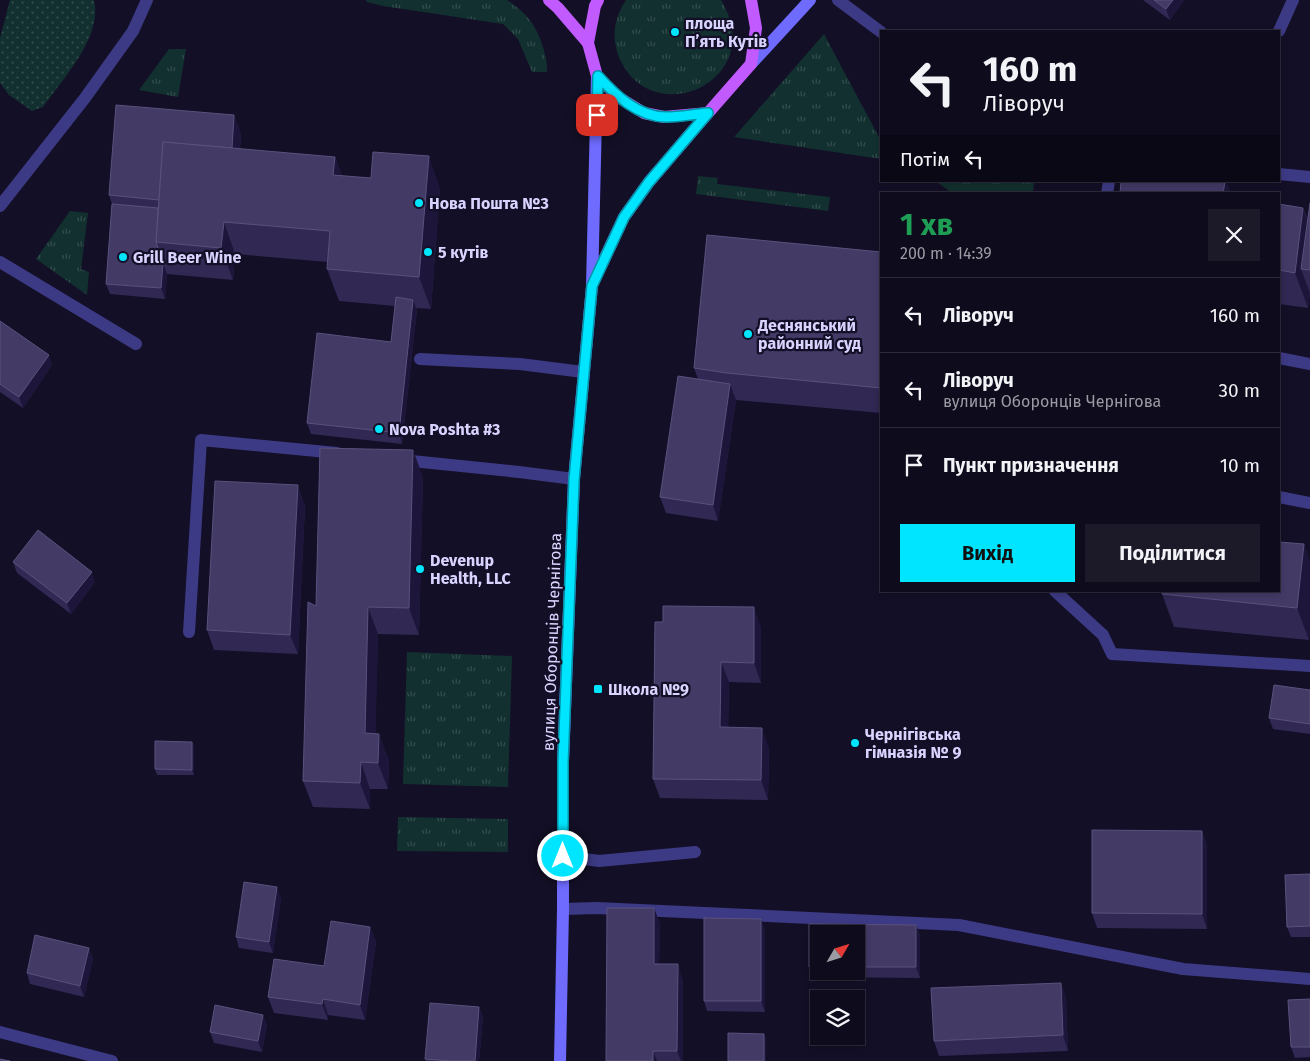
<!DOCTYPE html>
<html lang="uk">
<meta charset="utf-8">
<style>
:root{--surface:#0e0b1c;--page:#1c1929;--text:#f1f3f6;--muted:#9b9ba3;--line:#2e2b3b;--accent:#00e5ff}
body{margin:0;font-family:"Fira Sans",sans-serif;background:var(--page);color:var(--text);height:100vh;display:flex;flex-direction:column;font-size:19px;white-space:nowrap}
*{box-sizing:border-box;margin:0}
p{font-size:16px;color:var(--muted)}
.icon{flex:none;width:28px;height:28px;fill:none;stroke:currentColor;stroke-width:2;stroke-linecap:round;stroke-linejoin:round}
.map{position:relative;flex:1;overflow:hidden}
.details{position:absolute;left:880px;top:192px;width:400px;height:400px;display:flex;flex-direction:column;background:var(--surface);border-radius:0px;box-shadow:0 2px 8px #0003,0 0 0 1px var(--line)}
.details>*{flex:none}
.hud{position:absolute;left:880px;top:30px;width:400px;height:152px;border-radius:0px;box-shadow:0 2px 8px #0003,0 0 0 1px var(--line);background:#0e0b1c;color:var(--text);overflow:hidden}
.needle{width:32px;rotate:51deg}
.tools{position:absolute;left:810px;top:925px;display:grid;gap:10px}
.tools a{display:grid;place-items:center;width:55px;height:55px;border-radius:0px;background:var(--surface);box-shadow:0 2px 8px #0003,0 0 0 1px var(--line);font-size:25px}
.pin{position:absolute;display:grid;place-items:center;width:42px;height:42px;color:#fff;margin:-21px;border-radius:10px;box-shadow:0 2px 8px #0006}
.me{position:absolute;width:55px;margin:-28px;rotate:0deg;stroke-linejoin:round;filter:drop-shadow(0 0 4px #0008)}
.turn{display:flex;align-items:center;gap:18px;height:105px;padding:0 20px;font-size:22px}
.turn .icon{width:65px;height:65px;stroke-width:2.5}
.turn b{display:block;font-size:35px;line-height:42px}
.then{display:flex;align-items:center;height:48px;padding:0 20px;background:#0003;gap:10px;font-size:19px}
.round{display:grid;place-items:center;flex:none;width:52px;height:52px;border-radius:0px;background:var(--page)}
.overview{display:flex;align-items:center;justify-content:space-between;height:85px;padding:0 20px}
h1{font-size:30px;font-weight:700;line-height:38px;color:#1e9e55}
.primary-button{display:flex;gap:10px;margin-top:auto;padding:10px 20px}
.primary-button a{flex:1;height:58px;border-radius:0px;background:var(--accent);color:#111;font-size:20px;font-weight:700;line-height:58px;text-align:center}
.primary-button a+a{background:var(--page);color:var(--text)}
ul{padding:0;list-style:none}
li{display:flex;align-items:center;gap:15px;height:75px;padding:0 20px;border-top:1px solid var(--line)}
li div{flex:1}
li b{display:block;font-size:19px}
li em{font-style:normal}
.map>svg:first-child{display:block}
</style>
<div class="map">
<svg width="1310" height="1061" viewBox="0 0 1310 1061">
<defs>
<pattern id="grass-tufts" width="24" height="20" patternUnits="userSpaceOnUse" patternTransform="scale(1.25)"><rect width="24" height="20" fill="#12302f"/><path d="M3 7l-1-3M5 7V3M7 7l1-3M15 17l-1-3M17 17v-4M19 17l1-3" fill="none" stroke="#344d4e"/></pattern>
<pattern id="park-dots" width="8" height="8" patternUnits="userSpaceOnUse" patternTransform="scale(1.25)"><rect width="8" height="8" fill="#12302f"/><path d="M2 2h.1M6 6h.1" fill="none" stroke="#344d4e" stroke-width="1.8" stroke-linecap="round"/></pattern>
</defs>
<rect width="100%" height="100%" fill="#130f26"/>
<g fill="url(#grass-tufts)">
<path d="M366,0H507C514,5 523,11 528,18C539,30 548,57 547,72H532L518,39L503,24L383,6L367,2Z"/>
<path d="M626,0H721C770,80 651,134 619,57C611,37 614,18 626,0Z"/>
<polygon points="824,34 881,141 881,159 734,137"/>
<polygon points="169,49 186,49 178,97 139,90"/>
<polygon points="698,176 718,178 717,184 830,197 828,211 696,194"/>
<polygon points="936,181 1034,181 1033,194 953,194"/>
<polygon points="70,211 88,213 81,269 89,272 87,295 36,259"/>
<polygon points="407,652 512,656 508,787 403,784"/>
<polygon points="398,817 508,819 508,852 397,851"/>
</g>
<path fill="url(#park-dots)" d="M10,0H94C103,36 63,79 43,107L32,111L9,95L0,83V38Z"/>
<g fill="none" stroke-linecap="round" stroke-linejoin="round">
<g stroke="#3d3a85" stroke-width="12">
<polyline points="0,262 136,344"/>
<polyline points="420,359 520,364 583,372"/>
<polyline points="402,460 519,472 574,479"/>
<polyline points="189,632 201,440 337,453"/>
<polyline points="563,856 599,861 695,852"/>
<polyline points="563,909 597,908 959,925 1183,969 1310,979"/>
</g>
<g stroke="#3d3a85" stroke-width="12">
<polyline points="838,0 881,32"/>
<polyline points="1279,31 1293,0"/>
<polyline points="1279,174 1310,177"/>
<polyline points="1107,194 1109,181"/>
<polyline points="0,206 85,98 133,31 147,0"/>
<polyline points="1279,358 1310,364"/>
<polyline points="1279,497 1310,503"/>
<polyline points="1055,591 1103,635 1112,654 1310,666"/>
<polyline points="0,1032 112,1061"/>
</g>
<g stroke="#6f6bff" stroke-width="12">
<polyline points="751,64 810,0"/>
<polyline points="594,281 624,217 649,182 708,113"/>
<polyline points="560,1061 563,909 563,762 574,479 592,286 597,76"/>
</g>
<g stroke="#c25bff" stroke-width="12">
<polyline points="549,0 558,8 588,43"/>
<polyline points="598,0 595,6 588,43 597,76 618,97 644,113 664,117 708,113 751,64 756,28 751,0"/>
</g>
</g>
<g fill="#312854" fill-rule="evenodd">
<polygon points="1143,0 1184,0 1170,20"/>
<polygon points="234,115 241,134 240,149 335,157 342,176 440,189 431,309 416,308 417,310 402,444 311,434 307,423 391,342 395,306 339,301 327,269 328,262 235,254 233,280 167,274 165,299 110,294 106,284 112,204 109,195"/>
<polygon points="1310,203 1310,294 1310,293 1308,308 1279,304 1279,204 1303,208 1308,219"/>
<polygon points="881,252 881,413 736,400 718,521 666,513 660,497 698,379 694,368"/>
<polygon points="0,321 52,365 23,408 0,392"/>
<polygon points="423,477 419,635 378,634 375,734 389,760 388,789 370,789 370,809 313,807 303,781 316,606"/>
<polygon points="305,505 298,654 214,650 207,630"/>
<polygon points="1304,544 1310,562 1310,630 1309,640 1174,627 1162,594"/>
<polygon points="13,562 95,582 71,614 17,573"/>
<polygon points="655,622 761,627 761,683 729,682 728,728 769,748 768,800 660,798 653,779"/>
<polygon points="1310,690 1310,734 1273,729 1269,718"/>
<polygon points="192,742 194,747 194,775 157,775 155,769"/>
<polygon points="1202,831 1207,846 1207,929 1097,928 1092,913"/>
<polygon points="1310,874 1310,937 1291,937 1287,927"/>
<polygon points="281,898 273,953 239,948 236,937"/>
<polygon points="654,908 660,924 659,964 683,980 683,1061 606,1061"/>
<path d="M809,924L916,925L920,935V978L813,977L809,967ZM819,934H856V971H819Z"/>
<polygon points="370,927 376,942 365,1020 328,1015 328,1020 274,1013 268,997 324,966"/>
<polygon points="765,929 765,1012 707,1011 704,1001"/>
<polygon points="89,948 93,959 84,997 30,984 27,973"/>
<polygon points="1061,983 1066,999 1068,1051 939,1056 934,1041"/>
<polygon points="1310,999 1310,1057 1295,1058 1291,1047"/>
<polygon points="479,1007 483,1017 479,1061 426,1061 425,1059"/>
<polygon points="267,1025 262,1052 214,1043 210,1032"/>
</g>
<g fill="#1d163a">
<polygon points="1173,0 1184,0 1170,20 1166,9"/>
<polygon points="234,115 241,134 238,180 231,160"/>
<polygon points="429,156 440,189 431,309 419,277"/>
<polygon points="335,157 347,189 333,175"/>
<polygon points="1225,181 1227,181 1231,194 1223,194"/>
<polygon points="1303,208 1310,226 1301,269 1310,293 1308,308 1295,273"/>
<polygon points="224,222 235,254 233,280 221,248"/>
<polygon points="163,263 167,274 165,299 161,288"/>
<polygon points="413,300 417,310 402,444 399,433"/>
<polygon points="49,355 52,365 23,408 19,397"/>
<polygon points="730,384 736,400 718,521 713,505"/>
<polygon points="413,450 423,477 419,635 409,608"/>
<polygon points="298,485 305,505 298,654 290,635"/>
<polygon points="1304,544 1310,562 1310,630 1309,640 1297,608"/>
<polygon points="92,572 95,582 71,614 67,603"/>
<polygon points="368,607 378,634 375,760 365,733"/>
<polygon points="754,607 761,627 761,683 754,663"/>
<polygon points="721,662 729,682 728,747 720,727"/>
<polygon points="762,728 769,748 768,800 761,780"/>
<polygon points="379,734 389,760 388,789 378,763"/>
<polygon points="192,742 194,747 194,775 192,770"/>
<polygon points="361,762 370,789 370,809 360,783"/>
<polygon points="1202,831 1207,846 1207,929 1202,914"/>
<polygon points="277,887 281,898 273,953 269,942"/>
<polygon points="654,908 660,924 659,980 654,964"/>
<polygon points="761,919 765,929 765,1012 761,1001"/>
<polygon points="916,925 920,935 920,978 916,967"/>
<polygon points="370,927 376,942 365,1020 360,1005"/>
<polygon points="89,948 93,959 84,997 80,986"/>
<polygon points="678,964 683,980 683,1061 681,1061 677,1051"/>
<polygon points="1061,983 1066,999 1068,1051 1063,1035"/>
<polygon points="323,999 328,1015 328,1020 322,1004"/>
<polygon points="479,1007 483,1017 479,1061 475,1061"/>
<polygon points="263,1015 267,1025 262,1052 258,1041"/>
<polygon points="764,1034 766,1039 766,1061 764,1061"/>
<polygon points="653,1051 657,1061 653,1061"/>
</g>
<g fill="#433a66" stroke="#5a527e">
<polygon points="1154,0 1173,0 1166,9"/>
<polygon points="116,105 234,115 232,148 163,142 159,200 109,195"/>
<polygon points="163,142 335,157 333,175 371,178 373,152 429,156 419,277 327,269 330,231 224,222 221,248 156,242"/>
<polygon points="1121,181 1225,181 1223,194 1120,194"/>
<polygon points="1310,203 1310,270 1301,269"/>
<polygon points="112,204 158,208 156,242 163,263 161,288 106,284"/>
<polygon points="1279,204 1303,208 1295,273 1279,270"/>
<polygon points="707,235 881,252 881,388 727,373 694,368"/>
<polygon points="396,297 413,300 399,433 307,423 317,333 391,342"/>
<polygon points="0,321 49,355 19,397 0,384"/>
<polygon points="678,376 730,384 713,505 660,497"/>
<polygon points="320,448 413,450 409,608 368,607 365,733 379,734 378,763 361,762 360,783 303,781 308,602 316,606"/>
<polygon points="215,481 298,485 290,635 207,630"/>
<polygon points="38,530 92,572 67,603 13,562"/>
<polygon points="1279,542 1304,544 1297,608 1162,594 1163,591 1279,591"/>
<polygon points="663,606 754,607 754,663 721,662 720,727 762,728 761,780 653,779 655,622 663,622"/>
<polygon points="1274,685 1310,690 1310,724 1269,718"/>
<polygon points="155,741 192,742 192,770 155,769"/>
<polygon points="1092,830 1202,831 1202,914 1092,913"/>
<polygon points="1310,874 1310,926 1287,927 1285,875"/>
<polygon points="244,882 277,887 269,942 236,937"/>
<polygon points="607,908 654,908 654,964 678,964 677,1051 653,1051 653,1061 606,1061"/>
<polygon points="704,918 761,919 761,1001 704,1001"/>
<polygon points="331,921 370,927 360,1005 323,999 322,1004 268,997 274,959 324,966"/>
<polygon points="809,924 916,925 916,967 856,967 856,934 819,934 819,967 809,967"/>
<polygon points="35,935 89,948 80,986 27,973"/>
<polygon points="1061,983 1063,1035 934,1041 931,988"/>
<polygon points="1310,999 1310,1047 1291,1047 1288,1000"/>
<polygon points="430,1003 479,1007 475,1061 451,1061 425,1059"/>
<polygon points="215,1005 263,1015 258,1041 210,1032"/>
<polygon points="728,1033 764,1034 764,1061 728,1061"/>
<polygon points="0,1059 10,1061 0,1061"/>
</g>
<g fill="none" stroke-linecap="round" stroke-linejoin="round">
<defs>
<path id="route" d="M563,856V762L574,480L592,286L624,217L649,182L708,113C694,114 680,117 666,117C638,117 615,95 598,76L597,115"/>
</defs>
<use href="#route" stroke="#0095a6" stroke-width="12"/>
<use href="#route" stroke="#00e5ff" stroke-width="9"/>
</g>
<g fill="#00e5ff" stroke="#130f26" stroke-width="2">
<circle cx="675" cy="32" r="5"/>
<circle cx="419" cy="203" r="5"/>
<circle cx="428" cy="252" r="5"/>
<circle cx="123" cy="257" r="5"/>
<circle cx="748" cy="334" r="5"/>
<circle cx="379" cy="429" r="5"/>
<circle cx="420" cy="569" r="5"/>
<rect x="593" y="684" width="10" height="10" rx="2.5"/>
<circle cx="855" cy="743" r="5"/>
</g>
<g text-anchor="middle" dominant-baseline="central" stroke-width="4.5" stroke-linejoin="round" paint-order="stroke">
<g font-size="16" font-weight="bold" fill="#d9d4ff" stroke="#130f26" text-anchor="start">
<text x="685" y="23">площа<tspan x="685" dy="18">Пʼять Кутів</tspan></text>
<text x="429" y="203">Нова Пошта №3</text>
<text x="438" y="252">5 кутів</text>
<text x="133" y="257">Grill Beer Wine</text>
<text x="758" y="325">Деснянський<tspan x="758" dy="18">районний суд</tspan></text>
<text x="389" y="429">Nova Poshta #3</text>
<text x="430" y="560">Devenup<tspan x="430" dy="18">Health, LLC</tspan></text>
<text x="608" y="689">Школа №9</text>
<text x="865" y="734">Чернігівська<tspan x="865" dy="18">гімназія № 9</tspan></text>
</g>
<g font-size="16" fill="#d9d4ff" stroke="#130f26">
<text transform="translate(552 642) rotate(-88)">вулиця Оборонців Чернігова</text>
</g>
</g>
</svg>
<div class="tools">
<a><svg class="needle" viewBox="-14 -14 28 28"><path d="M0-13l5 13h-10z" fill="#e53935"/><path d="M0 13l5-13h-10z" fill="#9b9ba3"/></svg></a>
<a><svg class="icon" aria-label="layers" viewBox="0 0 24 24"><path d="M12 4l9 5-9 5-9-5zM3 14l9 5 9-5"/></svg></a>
</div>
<div class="pin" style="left:597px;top:115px;background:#d93025"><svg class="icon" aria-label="arrive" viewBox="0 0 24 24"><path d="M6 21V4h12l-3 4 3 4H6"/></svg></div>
<svg class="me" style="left:563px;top:856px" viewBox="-20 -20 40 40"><circle r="17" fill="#00e5ff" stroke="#fff" stroke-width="3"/><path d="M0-11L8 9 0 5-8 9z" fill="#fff"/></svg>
<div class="hud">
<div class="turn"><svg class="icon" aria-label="left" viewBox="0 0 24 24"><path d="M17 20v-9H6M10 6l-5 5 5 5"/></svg><div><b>160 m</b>Ліворуч</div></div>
<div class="then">Потім<svg class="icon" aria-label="left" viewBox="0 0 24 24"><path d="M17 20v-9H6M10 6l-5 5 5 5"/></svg></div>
</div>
<section class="details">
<div class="overview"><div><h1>1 хв</h1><p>200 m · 14:39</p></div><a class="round"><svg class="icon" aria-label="close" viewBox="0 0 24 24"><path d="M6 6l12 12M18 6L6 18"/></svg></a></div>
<ul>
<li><svg class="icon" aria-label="left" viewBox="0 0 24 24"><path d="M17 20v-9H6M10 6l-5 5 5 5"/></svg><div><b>Ліворуч</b></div><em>160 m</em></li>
<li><svg class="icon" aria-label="left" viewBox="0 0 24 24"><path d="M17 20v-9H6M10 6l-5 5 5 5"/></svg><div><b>Ліворуч</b><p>вулиця Оборонців Чернігова</p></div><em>30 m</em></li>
<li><svg class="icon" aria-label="arrive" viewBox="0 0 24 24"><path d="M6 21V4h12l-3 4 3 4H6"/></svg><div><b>Пункт призначення</b></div><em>10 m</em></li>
</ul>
<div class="primary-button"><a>Вихід</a><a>Поділитися</a></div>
</section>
</div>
